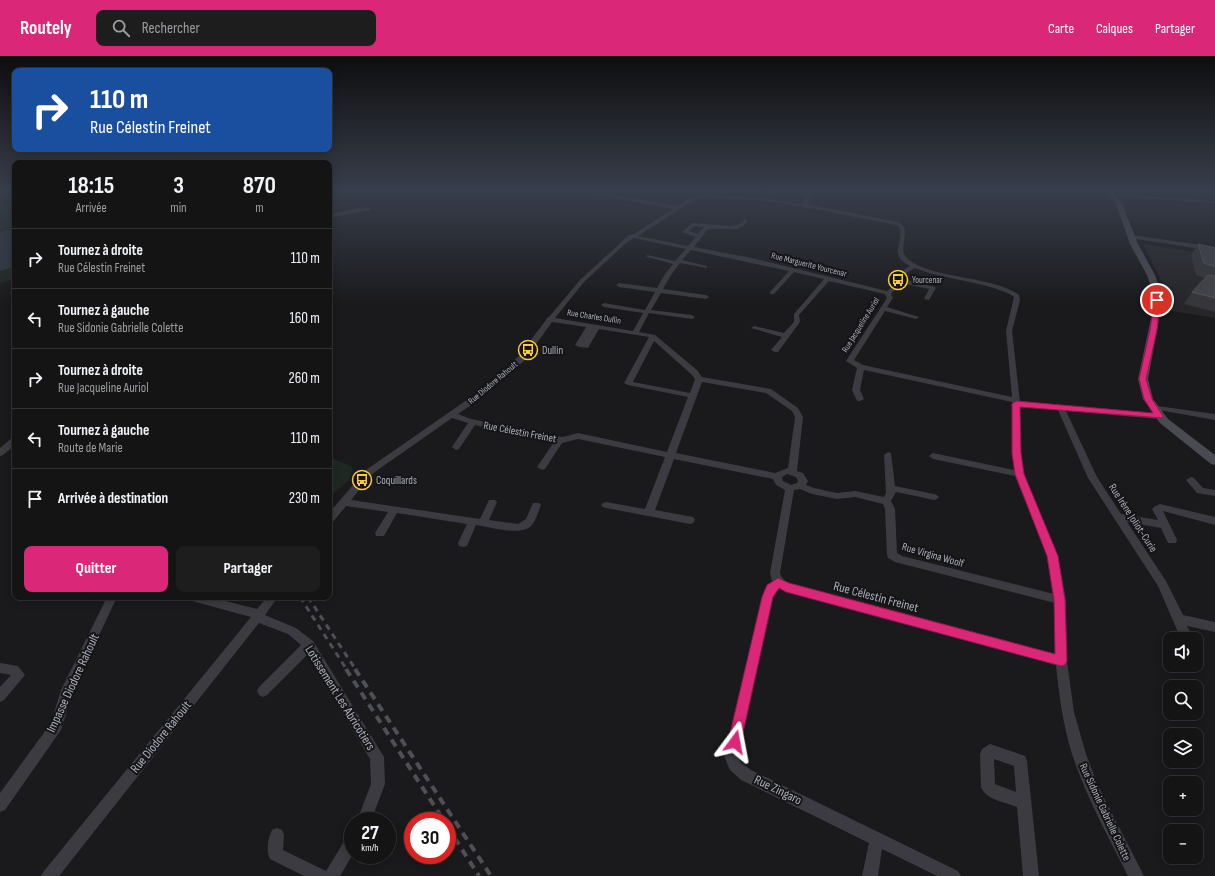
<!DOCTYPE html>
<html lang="fr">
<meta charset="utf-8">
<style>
:root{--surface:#141415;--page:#1d1d1e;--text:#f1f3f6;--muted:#9d9ea0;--line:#333334;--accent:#db2777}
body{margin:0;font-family:"Sofia Sans Condensed",sans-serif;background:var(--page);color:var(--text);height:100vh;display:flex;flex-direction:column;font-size:15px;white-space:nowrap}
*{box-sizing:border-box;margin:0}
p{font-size:13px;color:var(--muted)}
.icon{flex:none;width:22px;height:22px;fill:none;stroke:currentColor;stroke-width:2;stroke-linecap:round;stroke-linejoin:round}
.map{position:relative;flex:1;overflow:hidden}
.panel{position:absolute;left:12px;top:104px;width:320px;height:440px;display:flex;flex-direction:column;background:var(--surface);border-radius:8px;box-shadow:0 2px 10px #0003,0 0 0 1px var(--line)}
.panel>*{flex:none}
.banner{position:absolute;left:12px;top:12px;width:320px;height:84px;border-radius:8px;box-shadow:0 2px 10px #0003,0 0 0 1px var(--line);background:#1a4fa0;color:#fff;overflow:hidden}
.buttons{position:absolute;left:1163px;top:576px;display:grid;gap:8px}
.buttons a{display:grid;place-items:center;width:40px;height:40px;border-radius:8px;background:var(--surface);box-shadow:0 2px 10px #0003,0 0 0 1px var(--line);font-size:20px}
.speed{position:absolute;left:344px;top:756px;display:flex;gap:8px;font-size:20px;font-weight:700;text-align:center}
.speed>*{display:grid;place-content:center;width:52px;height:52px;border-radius:50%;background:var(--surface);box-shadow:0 2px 10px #0003,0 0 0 1px var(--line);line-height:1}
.speed small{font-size:10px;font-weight:400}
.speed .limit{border:6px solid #d22;background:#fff;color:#111}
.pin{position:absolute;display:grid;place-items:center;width:34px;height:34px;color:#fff;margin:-17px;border:2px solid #fff;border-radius:50%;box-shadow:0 1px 4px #0007}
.me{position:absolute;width:44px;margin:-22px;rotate:13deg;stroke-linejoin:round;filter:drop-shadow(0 0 3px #0008)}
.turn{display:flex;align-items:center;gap:14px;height:84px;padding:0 12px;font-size:18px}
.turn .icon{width:52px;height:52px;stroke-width:2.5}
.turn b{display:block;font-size:28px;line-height:34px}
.eta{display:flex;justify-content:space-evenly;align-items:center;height:68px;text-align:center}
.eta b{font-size:24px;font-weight:700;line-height:28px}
.primary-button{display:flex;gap:8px;margin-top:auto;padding:8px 12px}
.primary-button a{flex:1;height:46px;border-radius:8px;background:var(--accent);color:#fff;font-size:16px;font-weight:700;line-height:46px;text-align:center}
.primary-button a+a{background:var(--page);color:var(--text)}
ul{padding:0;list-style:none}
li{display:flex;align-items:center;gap:12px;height:60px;padding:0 12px;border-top:1px solid var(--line)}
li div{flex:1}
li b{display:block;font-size:15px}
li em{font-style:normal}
header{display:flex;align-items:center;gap:24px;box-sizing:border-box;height:56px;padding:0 20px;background:var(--accent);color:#fff}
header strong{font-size:19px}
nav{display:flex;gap:22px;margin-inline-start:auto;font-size:14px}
.search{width:280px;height:36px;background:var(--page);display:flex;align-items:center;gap:10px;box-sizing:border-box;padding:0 14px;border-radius:8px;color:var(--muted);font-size:15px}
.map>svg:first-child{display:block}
</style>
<header>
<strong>Routely</strong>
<div class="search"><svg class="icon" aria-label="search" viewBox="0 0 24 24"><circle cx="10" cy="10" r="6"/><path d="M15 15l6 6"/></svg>Rechercher</div>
<nav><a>Carte</a><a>Calques</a><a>Partager</a></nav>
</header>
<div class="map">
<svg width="1215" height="820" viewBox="0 0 1215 820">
<rect width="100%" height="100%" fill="#1a1a1c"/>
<polygon fill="#262629" points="1143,188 1215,199 1215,262 1165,254 1166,234"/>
<g fill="#1f2822">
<polygon points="15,145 15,173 0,176 0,147"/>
<polygon points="15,211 15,223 0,227 0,215"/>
<polygon points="329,401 353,411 349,424 329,441"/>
</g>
<polygon fill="#2f3741" points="15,173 15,211 0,215 0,176"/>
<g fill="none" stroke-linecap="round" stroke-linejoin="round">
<g fill="#3b3b41" fill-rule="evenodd">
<path d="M577,134H585L677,150L692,141L706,139L770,143L802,148L811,134H815L807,148L898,166L903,169C908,179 901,188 904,198C919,223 994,219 1019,239L1020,244L1012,275L1020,346L1162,358L1163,360L1162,362L1159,363L1066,355L1097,421L1121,458L1158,464L1152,453L1154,451L1160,448L1215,461V469L1163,455L1177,484L1176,487H1168L1161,472L1127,466L1166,525L1183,559L1215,566V576L1187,570L1193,583H1181L1158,530L1088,422L1058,354L1020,351V397L1024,418L1058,500L1066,544L1067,605L1074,656L1086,698L1098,730L1144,820H1128C1108,780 1086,741 1072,698C1063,669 1059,639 1056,609L779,532L773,541L738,700L741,707L751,714L958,815L961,820H937L882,793L878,820H862L869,787L741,724L730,714L724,700L763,541L767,530L772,525L770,517L785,434L776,429L773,423L674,403L655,454L693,461L695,464L693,467L690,468L606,452L603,451L601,449L603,447L606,446L645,453L665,401L578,383L562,387L545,413L542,414L537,411L554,386L475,369L459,393L456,394L452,391L468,367L452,362L372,418L351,444L480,463L489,444H495L497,446L489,464L518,468L526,463L533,447H539L541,449C538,456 536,464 532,469C522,481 490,471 476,469L467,490L463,491L459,490L458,487L467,468L397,457L384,480H376L375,477L388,456L346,450L332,467L329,468V457L366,414L474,339L518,301L546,264L547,262L549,261L580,224L629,179H632L673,153L579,135ZM706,141L770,145L815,153L896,169L899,171C906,187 886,197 910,210C897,216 898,228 887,235L752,202L694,191L708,173H737L743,170L747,166V164L745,163L739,168L732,170L692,167L682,176L696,181L688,190L638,180L695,143ZM695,170L704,171L698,178L689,175ZM634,182L686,193L675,205L647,199V201L673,208L665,218L657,232L619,227L616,229L619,231L655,236L645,254L604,247L601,249L604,251L643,257L633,275L555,262L584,226L626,187ZM691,194L789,215L770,236V238H774L794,216L824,223L794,258V266L784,277L754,270L751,272L782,281L771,294L775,296H778L800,266L799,259L829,225L885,238L887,242L846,305L857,312L852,334L857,345H860L864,343L860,334L864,314L1012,346V397L1014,414L933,397L929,400L933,403L1015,420L1048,500L1054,538L902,500L897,497L895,453L891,445L896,436L934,444L937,443L939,441L937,439L934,438L895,430L891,397L888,396L884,399L886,437L884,441L855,435L837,437L814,432L806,429L808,425L803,417L797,415L803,361L798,352L771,333L702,321L697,314L655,279L639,276L649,257L692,263L695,261L692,259L651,254L661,237L706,243L709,241L706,239L663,233L671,219L680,207L707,212V210L682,204ZM915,212C940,222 968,224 994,232C1001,235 1008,236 1014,241L1006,275L1012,341L863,309L854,304L885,255L916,263L919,261L887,251L893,242L891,238L901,227L929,233L924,243L929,244L936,232L935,231L903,223L908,216ZM552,266L586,271L575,289L579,291L588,292L599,273L649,281L624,327L628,329L688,341L667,396L578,377L563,381L553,380L471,363L458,358L480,343L524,305ZM654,285L691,318L695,323L690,337L633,326ZM702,326L766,337L792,355L795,361L788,412L775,417L676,397ZM787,418L796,421L798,425L797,427L791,429L783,425L782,421ZM800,433L812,438L837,443L855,441L883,448L885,453L887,499L888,502L895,506L1055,547V598L786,526L781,520L780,517L794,434Z"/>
<polygon points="1114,138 1215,145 1215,147 1112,140 1112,139"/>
<polygon points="368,151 371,153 370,154 329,162 329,158"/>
<polygon points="1132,179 1215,191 1215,195 1130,182 1130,180"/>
<polygon points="1150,349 1215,358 1215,364 1153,353 1150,353 1149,351"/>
<polygon points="15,381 15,389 3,399 0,400 0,392 12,382"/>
<polygon points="1191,421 1194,422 1203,432 1215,434 1215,440 1197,437 1186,424"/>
<polygon points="107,541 117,541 73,635 61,674 5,754 0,756 0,737 51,667 61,634"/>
<polygon points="187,541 210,541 257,553 267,541 278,541 265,559 296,572 313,585 384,701 385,728 371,765 357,765 371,728 370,703 308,598 267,639 263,641 259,639 257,635 259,631 301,589 288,578 259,567 59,820 41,820 44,815 251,561 192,545 188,544"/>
<polygon points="0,607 18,610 25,619 4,644 0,646 0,631 11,619 0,617"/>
<path d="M990,688L1025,700L1027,705L1039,820H1023L1017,751C1005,746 986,744 981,731L980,698L982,693ZM994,703L1014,710L1016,736L995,728Z"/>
<path d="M277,772L282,774L284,779L283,794L326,815L348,779L353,777V798L340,820H304L270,803C266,795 268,782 272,774Z"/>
</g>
<polygon fill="#494a52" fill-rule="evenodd" points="1106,134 1112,134 1122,148 1138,188 1155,219 1161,236 1160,258 1148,323 1153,343 1168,363 1215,399 1215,409 1211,408 1160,367 1143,343 1138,323 1152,258 1153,236 1147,219 1130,188 1116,148"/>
<g stroke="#4e4f57" stroke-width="3" stroke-dasharray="6 5" stroke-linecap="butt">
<polyline points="300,541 347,614"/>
<polyline points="308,541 356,614"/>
</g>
<g stroke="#4e4f57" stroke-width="4" stroke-dasharray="8 6" stroke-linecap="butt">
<polyline points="346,613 444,765"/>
<polyline points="355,613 491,820"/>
<polyline points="447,770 479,820"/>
</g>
</g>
<polygon fill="#36363a" points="1198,188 1215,192 1215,256 1184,248 1192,236 1205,222 1196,219 1191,199"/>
<g fill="#434348" stroke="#53545a">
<polygon points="1198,188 1215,192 1215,211 1204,207"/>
<polygon points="1208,219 1215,220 1215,242 1192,236"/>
</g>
<linearGradient id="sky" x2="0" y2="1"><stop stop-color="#0e0e0f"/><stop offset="0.54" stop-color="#383e4b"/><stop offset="1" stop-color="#383e4b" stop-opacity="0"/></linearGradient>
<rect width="1215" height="248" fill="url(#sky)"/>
<polygon fill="#db2777" stroke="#8e194d" points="1157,242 1160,244 1157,274 1146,323 1152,343 1163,360 1162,362 1020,351 1021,397 1024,418 1058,500 1065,544 1067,605 1065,609 1061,610 786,536 779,532 773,541 741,686 739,690 735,692 730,690 728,686 762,541 767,529 778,522 789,527 1055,598 1054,544 1047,500 1015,418 1012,397 1012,348 1016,345 1153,357 1144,343 1139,323 1150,274 1154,244"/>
<defs>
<symbol id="bus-ring" viewBox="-11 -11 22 22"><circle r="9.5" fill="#151517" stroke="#f9ce35" stroke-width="1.5"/><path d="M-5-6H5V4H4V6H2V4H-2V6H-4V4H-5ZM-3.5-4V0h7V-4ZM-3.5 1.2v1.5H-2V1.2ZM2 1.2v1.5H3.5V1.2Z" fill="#f9ce35"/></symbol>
</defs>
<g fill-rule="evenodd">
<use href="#bus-ring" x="887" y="213" width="22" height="22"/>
<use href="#bus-ring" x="517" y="283" width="22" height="22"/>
<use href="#bus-ring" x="351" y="413" width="22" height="22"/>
</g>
<g text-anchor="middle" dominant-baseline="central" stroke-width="4" stroke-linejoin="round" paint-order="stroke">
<g font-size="9" fill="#acafbc" stroke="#151517">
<text transform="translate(809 209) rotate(14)">Rue Marguerite Yourcenar</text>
<text transform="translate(594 261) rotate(9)">Rue Charles Dullin</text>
<text transform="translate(861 269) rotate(-58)">Rue Jacqueline Auriol</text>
<text transform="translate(493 327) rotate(-40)">Rue Diodore Rahoult</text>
</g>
<g font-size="9" fill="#acafbc" stroke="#151517" text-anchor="start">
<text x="912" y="224">Yourcenar</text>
</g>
<g font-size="11" fill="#acafbc" stroke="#151517" text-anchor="start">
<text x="542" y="294">Dullin</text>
<text x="376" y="424">Coquillards</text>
</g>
<g font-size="11" fill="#acafbc" stroke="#151517">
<text transform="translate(520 376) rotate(11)">Rue Célestin Freinet</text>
<text transform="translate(1133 462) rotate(57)">Rue Irène Joliot-Curie</text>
<text transform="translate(933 499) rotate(16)">Rue Virgina Woolf</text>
<text transform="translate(1105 756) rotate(65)">Rue Sidonie Gabrielle Colette</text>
</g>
<g font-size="13" fill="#acafbc" stroke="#151517">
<text transform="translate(876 541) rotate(15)">Rue Célestin Freinet</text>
<text transform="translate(73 627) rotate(-65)">Impasse Diodore Rahoult</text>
<text transform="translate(340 642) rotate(58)">Lotissement Les Abricotiers</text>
<text transform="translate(161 681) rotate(-51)">Rue Diodore Rahoult</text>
<text transform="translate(778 734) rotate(26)">Rue Zingaro</text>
</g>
</g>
</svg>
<div class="buttons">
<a><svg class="icon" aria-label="sound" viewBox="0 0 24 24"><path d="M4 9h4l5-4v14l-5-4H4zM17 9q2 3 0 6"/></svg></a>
<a><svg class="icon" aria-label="search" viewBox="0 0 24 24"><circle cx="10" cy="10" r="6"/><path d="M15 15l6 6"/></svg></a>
<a><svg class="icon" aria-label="layers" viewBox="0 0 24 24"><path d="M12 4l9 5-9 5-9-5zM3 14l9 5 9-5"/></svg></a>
<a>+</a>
<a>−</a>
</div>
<div class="speed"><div>27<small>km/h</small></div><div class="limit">30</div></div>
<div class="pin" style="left:1157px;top:244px;background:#d93025"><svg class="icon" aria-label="arrive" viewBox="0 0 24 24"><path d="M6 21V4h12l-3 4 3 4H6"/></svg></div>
<svg class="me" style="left:735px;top:686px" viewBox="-20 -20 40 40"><path d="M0-17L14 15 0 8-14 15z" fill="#db2777" stroke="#fff" stroke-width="4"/></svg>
<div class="banner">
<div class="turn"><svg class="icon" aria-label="right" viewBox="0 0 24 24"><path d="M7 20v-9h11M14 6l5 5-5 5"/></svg><div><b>110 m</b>Rue Célestin Freinet</div></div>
</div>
<section class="panel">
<div class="eta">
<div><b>18:15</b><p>Arrivée</p></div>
<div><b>3</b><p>min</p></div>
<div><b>870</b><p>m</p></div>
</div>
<ul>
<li><svg class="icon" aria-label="right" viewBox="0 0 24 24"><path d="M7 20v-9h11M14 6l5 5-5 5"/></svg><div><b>Tournez à droite</b><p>Rue Célestin Freinet</p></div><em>110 m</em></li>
<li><svg class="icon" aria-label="left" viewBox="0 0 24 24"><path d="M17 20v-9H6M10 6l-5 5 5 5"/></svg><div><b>Tournez à gauche</b><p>Rue Sidonie Gabrielle Colette</p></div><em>160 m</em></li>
<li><svg class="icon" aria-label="right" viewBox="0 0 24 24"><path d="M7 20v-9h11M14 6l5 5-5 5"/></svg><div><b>Tournez à droite</b><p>Rue Jacqueline Auriol</p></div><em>260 m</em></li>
<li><svg class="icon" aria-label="left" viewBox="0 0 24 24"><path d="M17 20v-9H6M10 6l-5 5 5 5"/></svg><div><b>Tournez à gauche</b><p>Route de Marie</p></div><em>110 m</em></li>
<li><svg class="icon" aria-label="arrive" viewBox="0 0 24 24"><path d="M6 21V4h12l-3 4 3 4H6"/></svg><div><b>Arrivée à destination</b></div><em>230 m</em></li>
</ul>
<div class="primary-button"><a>Quitter</a><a>Partager</a></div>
</section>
</div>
